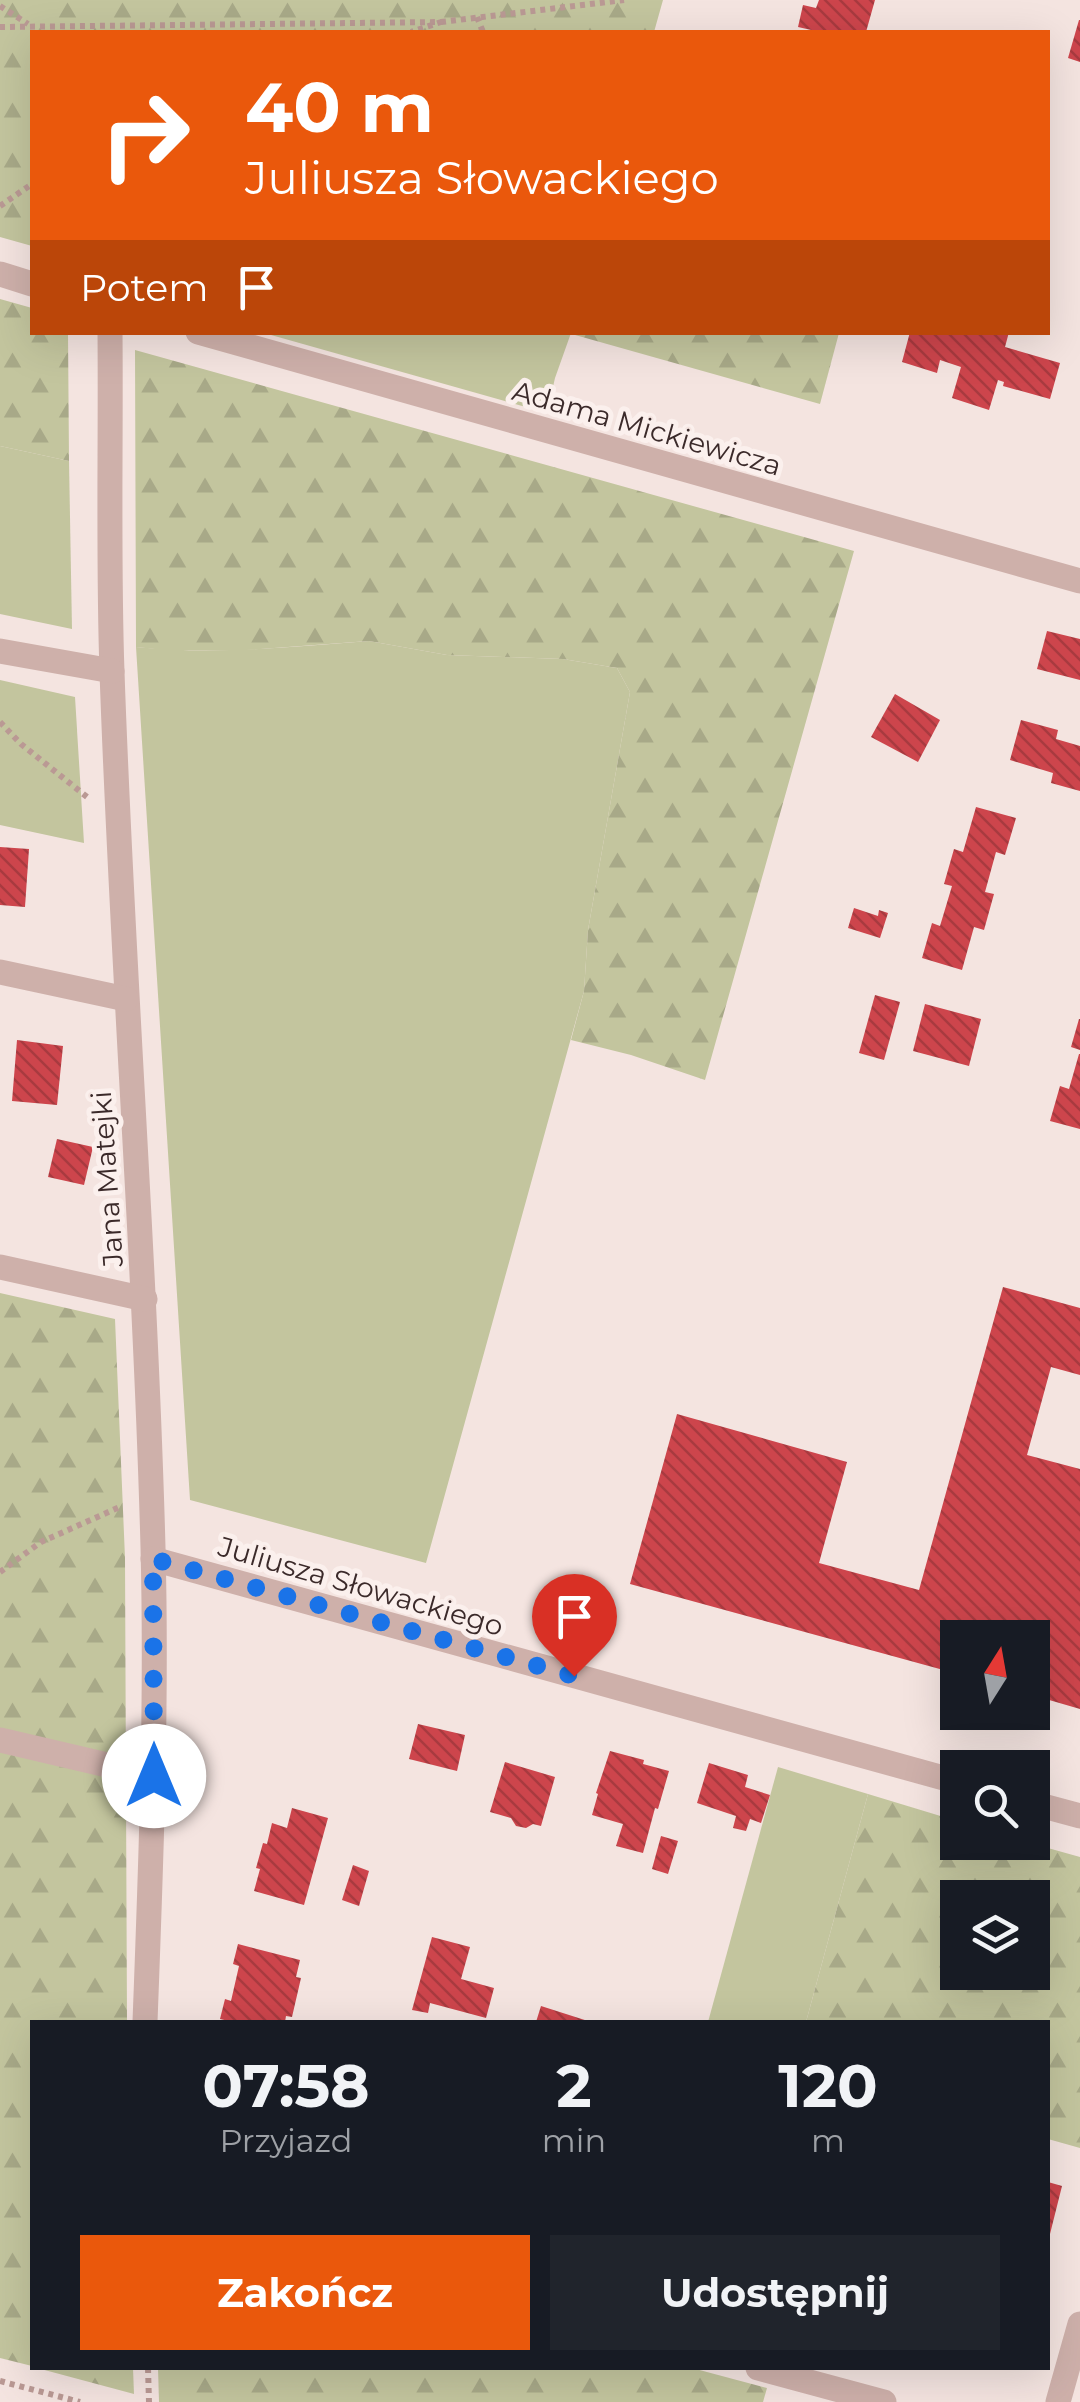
<!DOCTYPE html>
<html lang="pl">
<meta charset="utf-8">
<style>
:root{--surface:#171b24;--page:#20242c;--text:#f1f3f6;--muted:#9ea1a6;--accent:#ea580c}
body{margin:0;font-family:Montserrat,sans-serif;background:var(--page);color:var(--text);height:100vh;display:flex;flex-direction:column;font-size:38px;white-space:nowrap}
*{box-sizing:border-box;margin:0}
p{font-size:32px;color:var(--muted)}
.icon{flex:none;width:55px;height:55px;fill:none;stroke:currentColor;stroke-width:2;stroke-linecap:round;stroke-linejoin:round}
.map{position:relative;flex:1;overflow:hidden}
.sheet{position:absolute;left:30px;top:2020px;width:1020px;height:350px;display:flex;flex-direction:column;background:var(--surface);border-radius:0px;box-shadow:0 10px 40px #0002}
.sheet>*{flex:none}
.top-card{position:absolute;left:30px;top:30px;width:1020px;height:305px;border-radius:0px;box-shadow:0 10px 40px #0002;background:#ea580c;color:#fff;overflow:hidden}
.needle{width:65px;rotate:11deg}
.fabs{position:absolute;left:940px;top:1620px;display:grid;gap:20px}
.fabs a{display:grid;place-items:center;width:110px;height:110px;border-radius:0px;background:var(--surface);box-shadow:0 10px 40px #0002;font-size:50px}
.pin{position:absolute;display:grid;place-items:center;width:85px;height:85px;color:#fff;margin:-102px -42px;border-radius:50% 50% 50% 0;rotate:-45deg;box-shadow:0 0 10px #0007}
.pin .icon{rotate:45deg}
.me{position:absolute;width:110px;margin:-55px;rotate:0deg;stroke-linejoin:round;filter:drop-shadow(0 0 8px #0008)}
.turn{display:flex;align-items:center;gap:35px;height:210px;padding:0 50px;font-size:45px}
.turn .icon{width:130px;height:130px;stroke-width:2.5}
.turn b{display:block;font-size:70px;line-height:85px}
.then{display:flex;align-items:center;height:95px;padding:0 50px;background:#0003;gap:20px;font-size:38px}
.eta{display:flex;justify-content:space-evenly;align-items:center;height:170px;text-align:center}
.eta b{font-size:60px;font-weight:700;line-height:70px}
.action{display:flex;gap:20px;margin-top:auto;padding:20px 50px}
.action a{flex:1;height:115px;border-radius:0px;background:var(--accent);color:#fff;font-size:40px;font-weight:700;line-height:115px;text-align:center}
.action a+a{background:var(--page);color:var(--text)}
.map>svg:first-child{display:block}
</style>
<div class="map">
<svg width="1080" height="2402" viewBox="0 0 1080 2402">
<defs>
<pattern id="forest-firs" width="22" height="20" patternUnits="userSpaceOnUse" patternTransform="scale(2.5)"><rect width="22" height="20" fill="#c3c59e"/><path d="M5 1l3.5 6h-7zM16 11l3.5 6h-7z" fill="#a8a988"/></pattern>
<pattern id="building-back-hatch" width="6" height="6" patternUnits="userSpaceOnUse" patternTransform="scale(2.5)"><rect width="6" height="6" fill="#cd454c"/><path d="M-1 5l2 2M0 0l6 6M5-1l2 2" fill="none" stroke="#a83a3f"/></pattern>
</defs>
<rect width="100%" height="100%" fill="#f4e4e0"/>
<g fill="#c3c59e">
<polygon points="568,332 571,333 555,378 547,413 264,333"/>
<polygon points="0,446 69,461 72,629 0,614"/>
<path d="M369,641L447,655L563,659L617,668L630,692L588,930L584,991L426,1563L190,1500L136,647C214,655 291,647 369,641Z"/>
<polygon points="0,680 75,697 84,843 0,825"/>
<polygon points="778,1767 868,1794 806,2022 708,2022"/>
</g>
<g fill="url(#forest-firs)" fill-rule="evenodd">
<polygon points="0,0 663,0 654,32 32,32 32,246 0,237"/>
<polygon points="0,299 32,308 32,332 68,333 69,461 0,446"/>
<polygon points="568,333 839,333 820,404"/>
<polygon points="135,350 854,551 705,1080 631,1055 571,1040 584,991 588,930 630,692 617,668 563,659 447,655 369,641 247,650 164,650 136,647"/>
<polygon points="0,1293 115,1319 125,1558 127,2022 32,2022 32,2366 0,2358"/>
<path d="M868,1794L957,1821L958,1842L1030,1843L1080,1857V2148L1048,2139V2022H806ZM958,1898H1032V1972H958Z"/>
<polygon points="37,2368 133,2368 134,2394"/>
<polygon points="158,2368 692,2368 767,2388 763,2402 159,2402"/>
</g>
<g fill="url(#building-back-hatch)">
<polygon points="819,0 875,0 866,32 820,32 798,27 803,5 816,8"/>
<polygon points="1079,20 1080,20 1080,62 1068,58"/>
<polygon points="910,332 1009,332 1005,347 1060,363 1050,399 1003,386 1004,382 998,380 989,410 952,398 961,367 940,360 937,373 902,362"/>
<polygon points="1047,631 1080,639 1080,680 1037,669"/>
<polygon points="895,694 940,720 918,762 871,737"/>
<polygon points="1021,720 1058,730 1056,739 1080,746 1080,791 1051,783 1053,773 1010,760"/>
<polygon points="976,807 1016,818 1005,855 996,852 985,892 994,894 984,930 974,927 962,970 922,958 932,923 940,926 952,886 944,884 954,849 963,852"/>
<polygon points="0,847 29,849 25,907 0,905"/>
<polygon points="854,908 878,916 879,910 888,913 880,938 848,928"/>
<polygon points="875,995 900,1002 884,1060 859,1053"/>
<polygon points="925,1004 981,1019 969,1066 913,1051"/>
<polygon points="1079,1019 1080,1019 1080,1050 1071,1047"/>
<polygon points="17,1040 63,1046 57,1105 12,1101"/>
<polygon points="1079,1054 1080,1054 1080,1129 1050,1121 1060,1086 1069,1089"/>
<polygon points="57,1139 93,1147 84,1185 48,1177"/>
<polygon points="1003,1287 1080,1308 1080,1375 1051,1367 1027,1455 1080,1469 1080,1709 1032,1695 1032,1638 958,1638 958,1674 630,1584 677,1414 847,1462 819,1563 919,1590"/>
<polygon points="418,1724 465,1735 457,1771 409,1759"/>
<polygon points="610,1751 644,1760 643,1764 669,1771 658,1809 655,1808 643,1853 616,1846 623,1824 592,1815 598,1794 596,1793"/>
<polygon points="505,1762 555,1777 541,1826 533,1824 526,1828 516,1826 511,1818 490,1812"/>
<polygon points="709,1763 748,1775 745,1787 770,1795 761,1823 750,1819 746,1831 733,1828 736,1816 697,1803"/>
<polygon points="292,1808 328,1818 304,1905 254,1891 260,1869 256,1868 263,1843 267,1844 272,1823 287,1828"/>
<polygon points="661,1836 678,1841 668,1874 652,1869"/>
<polygon points="353,1865 369,1871 359,1906 342,1900"/>
<polygon points="432,1937 470,1947 461,1979 494,1988 486,2018 430,2003 428,2013 412,2010"/>
<polygon points="238,1944 300,1960 296,1977 301,1978 292,2017 286,2016 285,2022 233,2022 220,2019 225,1999 231,2001 239,1966 233,1964"/>
<polygon points="541,2006 591,2022 536,2022"/>
<polygon points="1048,2182 1062,2186 1049,2238 1048,2238"/>
</g>
<g fill="none" stroke-linecap="round" stroke-linejoin="round">
<g stroke="#ba9994" stroke-width="6" stroke-dasharray="5 5" stroke-linecap="butt">
<polyline points="0,6 28,24"/>
<polyline points="477,17 483,32"/>
<polyline points="441,22 624,0"/>
<polyline points="0,27 441,22 411,32"/>
<polyline points="0,206 32,184"/>
<polyline points="0,722 21,744 87,797"/>
<polyline points="0,1572 41,1542 122,1506"/>
<polyline points="148,2368 149,2402"/>
<polyline points="0,2381 80,2402"/>
</g>
<g stroke="#ceb0aa" stroke-width="25">
<polyline points="0,274 32,284"/>
<path d="M110,332C111,446 108,559 112,672C122,964 145,1255 153,1547C157,1705 151,1864 145,2022"/>
<polyline points="198,332 1080,581"/>
<polyline points="0,651 112,671"/>
<polyline points="0,972 126,999"/>
<polyline points="0,1267 145,1299"/>
<polyline points="153,1559 958,1782"/>
<polyline points="0,1740 154,1776"/>
<polyline points="1032,1803 1080,1816"/>
<polyline points="758,2368 884,2402"/>
<polyline points="1058,2402 1080,2324"/>
</g>
</g>
<g fill="none" stroke-linecap="round" stroke-linejoin="round">
<polyline stroke="#1a73e8" stroke-width="18" stroke-dasharray="0 32.4" points="154,1776 153,1559 574,1676"/>
</g>
<g text-anchor="middle" dominant-baseline="central" stroke-width="10" stroke-linejoin="round" paint-order="stroke">
<g font-size="28" fill="#3b2a2a" stroke="#fbf0ed">
<text transform="translate(647 428) rotate(16)">Adama Mickiewicza</text>
<text transform="translate(107 1179) rotate(-94)">Jana Matejki</text>
<text transform="translate(361 1586) rotate(16)">Juliusza Słowackiego</text>
</g>
</g>
</svg>
<div class="fabs">
<a><svg class="needle" viewBox="-14 -14 28 28"><path d="M0-13l5 13h-10z" fill="#e53935"/><path d="M0 13l5-13h-10z" fill="#9ea1a6"/></svg></a>
<a><svg class="icon" aria-label="search" viewBox="0 0 24 24"><circle cx="10" cy="10" r="6"/><path d="M15 15l6 6"/></svg></a>
<a><svg class="icon" aria-label="layers" viewBox="0 0 24 24"><path d="M12 4l9 5-9 5-9-5zM3 14l9 5 9-5"/></svg></a>
</div>
<div class="pin" style="left:574px;top:1676px;background:#d93025"><svg class="icon" aria-label="arrive" viewBox="0 0 24 24"><path d="M6 21V4h12l-3 4 3 4H6"/></svg></div>
<svg class="me" style="left:154px;top:1776px" viewBox="-20 -20 40 40"><circle r="19" fill="#fff"/><path d="M0-13L10 11 0 6-10 11z" fill="#1a73e8"/></svg>
<div class="top-card">
<div class="turn"><svg class="icon" aria-label="right" viewBox="0 0 24 24"><path d="M7 20v-9h11M14 6l5 5-5 5"/></svg><div><b>40 m</b>Juliusza Słowackiego</div></div>
<div class="then">Potem<svg class="icon" aria-label="arrive" viewBox="0 0 24 24"><path d="M6 21V4h12l-3 4 3 4H6"/></svg></div>
</div>
<section class="sheet">
<div class="eta">
<div><b>07:58</b><p>Przyjazd</p></div>
<div><b>2</b><p>min</p></div>
<div><b>120</b><p>m</p></div>
</div>
<div class="action"><a>Zakończ</a><a>Udostępnij</a></div>
</section>
</div>
